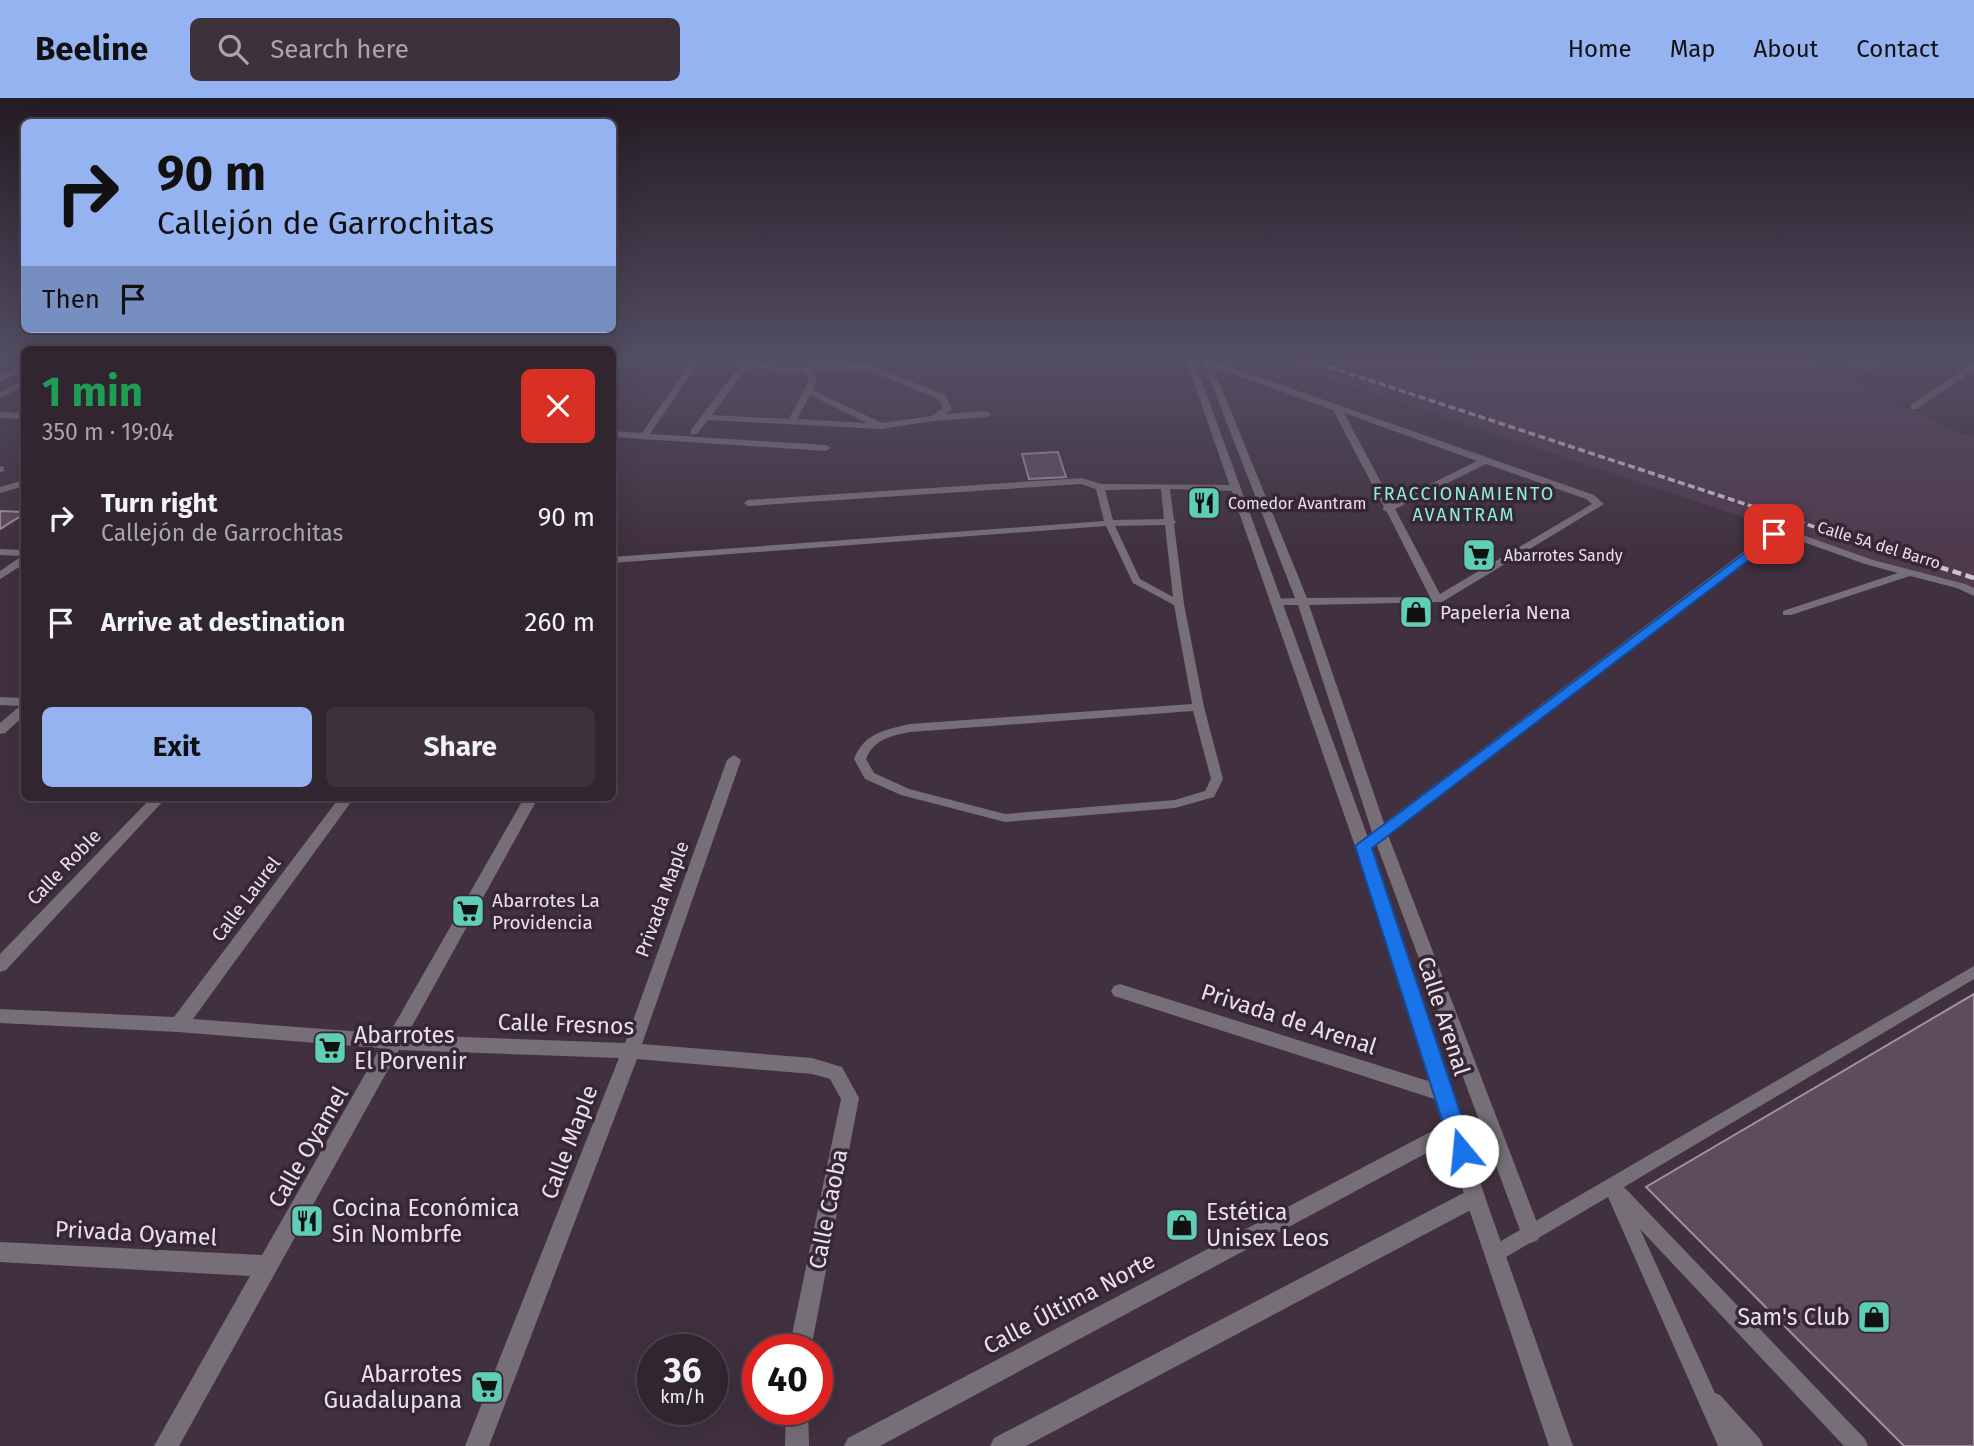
<!DOCTYPE html>
<meta charset="utf-8">
<style>
:root{--surface:#312530;--page:#3d313c;--text:#f1f3f6;--muted:#a8a5ab;--line:#4c424c;--accent:#95b2f1}
body{margin:0;font-family:"Fira Sans",sans-serif;background:var(--page);color:var(--text);height:100vh;display:flex;flex-direction:column;font-size:26px;white-space:nowrap}
*{box-sizing:border-box;margin:0}
p{font-size:23px;color:var(--muted)}
.icon{flex:none;width:38px;height:38px;fill:none;stroke:currentColor;stroke-width:2;stroke-linecap:round;stroke-linejoin:round}
.map{position:relative;flex:1;overflow:hidden}
.details{position:absolute;left:21px;top:248px;width:595px;height:455px;display:flex;flex-direction:column;background:var(--surface);border-radius:10px;box-shadow:0 7px 28px #0002,0 0 0 2px var(--line)}
.details>*{flex:none}
.banner{position:absolute;left:21px;top:21px;width:595px;height:214px;border-radius:10px;box-shadow:0 7px 28px #0002,0 0 0 2px var(--line);background:#95b2f1;color:#111;overflow:hidden}
.speed{position:absolute;left:637px;top:1236px;display:flex;gap:14px;font-size:35px;font-weight:700;text-align:center}
.speed>*{display:grid;place-content:center;width:91px;height:91px;border-radius:50%;background:var(--surface);box-shadow:0 7px 28px #0002,0 0 0 2px var(--line);line-height:1}
.speed small{font-size:18px;font-weight:400}
.speed .limit{border:10px solid #d22;background:#fff;color:#111}
.pin{position:absolute;display:grid;place-items:center;width:60px;height:60px;color:#fff;margin:-30px;border-radius:14px;box-shadow:0 4px 10px #0006}
.me{position:absolute;width:77px;margin:-38px;rotate:343deg;stroke-linejoin:round;filter:drop-shadow(0 0 5px #0008)}
.turn{display:flex;align-items:center;gap:24px;height:147px;padding:0 21px;font-size:32px}
.turn .icon{width:91px;height:91px;stroke-width:2.5}
.turn b{display:block;font-size:49px;line-height:60px}
.then{display:flex;align-items:center;height:66px;padding:0 21px;background:#0003;gap:14px;font-size:26px}
.round{display:grid;place-items:center;flex:none;width:74px;height:74px;border-radius:10px;background:var(--page)}
.head{display:flex;align-items:center;justify-content:space-between;height:119px;padding:0 21px}
h1{font-size:42px;font-weight:700;line-height:52px;color:#1e9e55}
.button{display:flex;gap:14px;margin-top:auto;padding:14px 21px}
.button a{flex:1;height:80px;border-radius:10px;background:var(--accent);color:#111;font-size:28px;font-weight:700;line-height:80px;text-align:center}
.button a+a{background:var(--page);color:var(--text)}
ul{padding:0;list-style:none}
li{display:flex;align-items:center;gap:21px;height:105px;padding:0 21px}
li div{flex:1}
li b{display:block;font-size:26px}
li em{font-style:normal}
header{display:flex;align-items:center;gap:42px;box-sizing:border-box;height:98px;padding:0 35px;background:var(--accent);color:#111}
header strong{font-size:33px}
nav{display:flex;gap:38px;margin-inline-start:auto;font-size:24px}
.search{width:490px;height:63px;background:var(--page);display:flex;align-items:center;gap:18px;box-sizing:border-box;padding:0 24px;border-radius:10px;color:var(--muted);font-size:26px}
.map>svg:first-child{display:block}
</style>
<header>
<strong>Beeline</strong>
<div class="search"><svg class="icon" aria-label="search" viewBox="0 0 24 24"><circle cx="10" cy="10" r="6"/><path d="M15 15l6 6"/></svg>Search here</div>
<nav><a>Home</a><a>Map</a><a>About</a><a>Contact</a></nav>
</header>
<div class="map">
<svg width="1974" height="1348" viewBox="0 0 1974 1348">
<rect width="100%" height="100%" fill="#413140"/>
<polygon fill="#4f3a4e" points="1264,259 1805,259 1961,336 1974,337 1974,496"/>
<g fill="#5d4c5c" stroke="#a38fa1" stroke-width="2">
<polygon points="1058,354 1066,379 1029,381 1022,356"/>
<polygon points="0,413 24,414 24,416 0,431"/>
<polygon points="1974,896 1974,1348 1904,1348 1646,1089"/>
</g>
<g fill="none" stroke-linecap="round" stroke-linejoin="round">
<g fill="#776f77" fill-rule="evenodd">
<polygon points="1459,259 1468,259 1458,265 1452,265 1452,261"/>
<path d="M1082,380L1101,386L1235,387L1239,390L1235,393L1170,391L1174,422L1176,424L1174,426L1184,506L1204,609L1223,681L1214,699L1175,710L1005,724L901,697L865,681L854,661C864,635 885,632 910,626L1192,606L1174,507L1133,485L1106,428L612,465V459L1104,423L1096,391L1081,386L748,408L744,405L748,402ZM1161,391L1164,421L1113,422L1105,392ZM1165,427L1173,499L1140,481L1115,428ZM1193,613L1211,681L1205,693L1175,702L1005,716L909,691L874,675L866,661C874,641 891,638 910,634Z"/>
<polygon points="1974,868 1974,881 1624,1089 1865,1341 1868,1348 1844,1348 1640,1131 1715,1295 1720,1297 1760,1341 1763,1348 1718,1348 1608,1099 1501,1162 1495,1165 1489,1162 1486,1156 1489,1150"/>
</g>
<g fill="#776f77" fill-rule="evenodd">
<polygon points="694,259 702,259 650,336 826,347 831,350 826,353 612,339 612,333 642,335"/>
<path d="M748,259H756L757,264L783,270L867,266L945,297L952,311L945,316L987,313L991,316L987,319L933,323L881,331L708,322L697,336H691V332L739,268L749,265ZM754,269L783,274L804,273L809,282L789,321L712,317L745,272ZM866,271L938,301L943,310L931,318L882,325L812,292L817,282L812,273ZM810,297L867,325L797,321Z"/>
<path d="M1201,259H1209L1210,262L1594,397L1604,406L1442,504L1309,507L1384,725L1770,434L1797,435L1873,462L1965,486L1974,490V498L1957,490L1910,478L1791,517H1783V513L1898,475L1865,466L1792,440L1776,439L1388,737L1541,1135L1538,1142L1531,1145L1524,1142L1521,1135L1376,745H1368L1366,741L1372,734L1298,507H1275L1269,504L1275,501L1295,500ZM1213,269L1333,312L1384,409L1382,411L1387,414L1430,499L1307,500ZM1344,315L1477,363L1392,405ZM1486,366L1586,401L1592,406L1440,496L1395,411Z"/>
<polygon points="1837,259 1847,259 1867,268 1882,259 1891,259 1868,273"/>
<polygon points="1971,266 1974,266 1974,272 1917,311 1911,311 1911,307"/>
<polygon points="0,314 24,315 24,321 0,320"/>
<polygon points="0,368 4,369 4,373 0,374"/>
<polygon points="24,382 24,388 0,395 0,389"/>
<polygon points="0,451 24,452 24,466 0,481 0,473 22,458 0,457"/>
<polygon points="0,599 24,600 24,618 5,635 0,636 0,625 20,608 0,607"/>
<polygon points="734,657 741,662 642,946 812,960 842,969 859,1000 811,1251 789,1251 841,1001 830,981 812,976 637,961 489,1348 465,1348 619,960 399,952 179,1348 154,1348 250,1178 0,1164 0,1144 262,1157 380,950 178,934 0,925 0,911 174,919 339,700 354,700 193,921 389,936 524,700 538,700 407,937 625,945 727,662"/>
<polygon points="151,700 166,700 6,872 0,874 0,856"/>
<polygon points="1120,886 1444,988 1451,990 1453,996 1451,1002 1444,1004 1114,898 1111,893 1114,888"/>
<polygon points="1455,1021 1462,1024 1465,1030 1462,1036 880,1348 844,1348 848,1340"/>
<polygon points="1475,1089 1482,1092 1485,1099 1482,1106 1026,1348 990,1348 994,1340"/>
<polygon points="786,1311 808,1311 809,1348 785,1348"/>
</g>
<g fill="#776f77" fill-rule="evenodd">
<polygon points="1185,259 1193,259 1371,748 1485,1099 1573,1348 1549,1348 1465,1099 1355,748"/>
<polygon points="24,267 24,272 0,284 0,278"/>
<polygon points="24,282 24,288 0,300 0,294"/>
</g>
<polyline stroke="#cec3cd" stroke-width="3.5" stroke-dasharray="7 3.5" stroke-linecap="butt" points="1299,259 1830,434"/>
<polyline stroke="#cec3cd" stroke-width="4.5" stroke-dasharray="9 4.5" stroke-linecap="butt" points="1824,432 1974,480"/>
</g>
<linearGradient id="sky" x2="0" y2="1"><stop stop-color="#241b23"/><stop offset="0.58" stop-color="#544e64"/><stop offset="1" stop-color="#544e64" stop-opacity="0"/></linearGradient>
<rect width="1974" height="448" fill="url(#sky)"/>
<polygon fill="#1a73e8" stroke="#114b97" stroke-width="2" points="1774,433 1779,434 1779,439 1372,750 1473,1053 1470,1060 1462,1063 1454,1060 1355,748"/>
<defs>
<symbol id="restaurant-square" viewBox="-11 -11 22 22"><rect x="-9" y="-9" width="18" height="18" rx="4" fill="#5eceb7" stroke="#372736"/><path d="M-5-6h1v4h1v-4h1v4h1v-4h1v5L-1.5 .5V6h-2V.5L-5-1ZM5-6V6H3V1.5H1.5Q1.5-4 5-6Z" fill="#111"/></symbol>
<symbol id="supermarket-square" viewBox="-11 -11 22 22"><rect x="-9" y="-9" width="18" height="18" rx="4" fill="#5eceb7" stroke="#372736"/><path d="M-6-5.5h2.5l.6 2H6L4.5 2H-2.5L-4.4-4H-6ZM-1.5 3.2a1.3 1.3 0 1 0 .1 0ZM3 3.2a1.3 1.3 0 1 0 .1 0Z" fill="#111"/></symbol>
<symbol id="shop-square" viewBox="-11 -11 22 22"><rect x="-9" y="-9" width="18" height="18" rx="4" fill="#5eceb7" stroke="#372736"/><path d="M-5-2.5h2.3a2.7 3.5 0 0 1 5.4 0H5L5.5 6h-11ZM-1.5-2.5h3a1.5 2.3 0 0 0-3 0Z" fill="#111"/></symbol>
</defs>
<g fill-rule="evenodd">
<use href="#restaurant-square" x="1185" y="386" width="38" height="38"/>
<use href="#supermarket-square" x="1460" y="438" width="38" height="38"/>
<use href="#shop-square" x="1397" y="495" width="38" height="38"/>
<use href="#supermarket-square" x="449" y="794" width="38" height="38"/>
<use href="#supermarket-square" x="311" y="931" width="38" height="38"/>
<use href="#restaurant-square" x="288" y="1104" width="38" height="38"/>
<use href="#shop-square" x="1163" y="1108" width="38" height="38"/>
<use href="#shop-square" x="1855" y="1200" width="38" height="38"/>
<use href="#supermarket-square" x="468" y="1270" width="38" height="38"/>
</g>
<g text-anchor="middle" dominant-baseline="central" stroke-width="7" stroke-linejoin="round" paint-order="stroke">
<g font-size="16" fill="#eae0e9" stroke="#372736" text-anchor="start">
<text x="1228" y="405">Comedor Avantram</text>
<text x="1504" y="457">Abarrotes Sandy</text>
</g>
<g font-size="16" fill="#eae0e9" stroke="#372736">
<text transform="translate(1879 447) rotate(17)">Calle 5A del Barro</text>
</g>
<g font-size="18" letter-spacing="2" fill="#8cf0da" stroke="#372736">
<text x="1464" y="396">FRACCIONAMIENTO<tspan x="1464" dy="21">AVANTRAM</tspan></text>
</g>
<g font-size="19" fill="#eae0e9" stroke="#372736" text-anchor="start">
<text x="1440" y="514">Papelería Nena</text>
<text x="492" y="802">Abarrotes La<tspan x="492" dy="22">Providencia</tspan></text>
</g>
<g font-size="19" fill="#eae0e9" stroke="#372736">
<text transform="translate(64 769) rotate(-46)">Calle Roble</text>
<text transform="translate(246 801) rotate(-53)">Calle Laurel</text>
<text transform="translate(662 801) rotate(-70)">Privada Maple</text>
</g>
<g font-size="23" fill="#eae0e9" stroke="#372736">
<text transform="translate(1444 918) rotate(72)">Calle Arenal</text>
<text transform="translate(1289 921) rotate(18)">Privada de Arenal</text>
<text transform="translate(566 926) rotate(2)">Calle Fresnos</text>
<text transform="translate(569 1044) rotate(-69)">Calle Maple</text>
<text transform="translate(308 1049) rotate(-60)">Calle Oyamel</text>
<text transform="translate(828 1111) rotate(-79)">Calle Caoba</text>
<text transform="translate(136 1135) rotate(3)">Privada Oyamel</text>
<text transform="translate(1069 1205) rotate(-28)">Calle Última Norte</text>
</g>
<g font-size="23" fill="#eae0e9" stroke="#372736" text-anchor="start">
<text x="354" y="937">Abarrotes<tspan x="354" dy="26">El Porvenir</tspan></text>
<text x="332" y="1110">Cocina Económica<tspan x="332" dy="26">Sin Nombrfe</tspan></text>
<text x="1206" y="1114">Estética<tspan x="1206" dy="26">Unisex Leos</tspan></text>
<text x="1850" y="1219" text-anchor="end">Sam's Club</text>
<text x="462" y="1276" text-anchor="end">Abarrotes<tspan x="462" dy="26">Guadalupana</tspan></text>
</g>
</g>
</svg>
<div class="speed"><div>36<small>km/h</small></div><div class="limit">40</div></div>
<div class="pin" style="left:1774px;top:436px;background:#d93025"><svg class="icon" aria-label="arrive" viewBox="0 0 24 24"><path d="M6 21V4h12l-3 4 3 4H6"/></svg></div>
<svg class="me" style="left:1462px;top:1053px" viewBox="-20 -20 40 40"><circle r="19" fill="#fff"/><path d="M0-13L10 11 0 6-10 11z" fill="#1a73e8"/></svg>
<div class="banner">
<div class="turn"><svg class="icon" aria-label="right" viewBox="0 0 24 24"><path d="M7 20v-9h11M14 6l5 5-5 5"/></svg><div><b>90 m</b>Callejón de Garrochitas</div></div>
<div class="then">Then<svg class="icon" aria-label="arrive" viewBox="0 0 24 24"><path d="M6 21V4h12l-3 4 3 4H6"/></svg></div>
</div>
<section class="details">
<div class="head"><div><h1>1 min</h1><p>350 m · 19:04</p></div><a class="round" style="background:#d93025;color:#fff"><svg class="icon" aria-label="close" viewBox="0 0 24 24"><path d="M6 6l12 12M18 6L6 18"/></svg></a></div>
<ul>
<li><svg class="icon" aria-label="right" viewBox="0 0 24 24"><path d="M7 20v-9h11M14 6l5 5-5 5"/></svg><div><b>Turn right</b><p>Callejón de Garrochitas</p></div><em>90 m</em></li>
<li><svg class="icon" aria-label="arrive" viewBox="0 0 24 24"><path d="M6 21V4h12l-3 4 3 4H6"/></svg><div><b>Arrive at destination</b></div><em>260 m</em></li>
</ul>
<div class="button"><a>Exit</a><a>Share</a></div>
</section>
</div>
